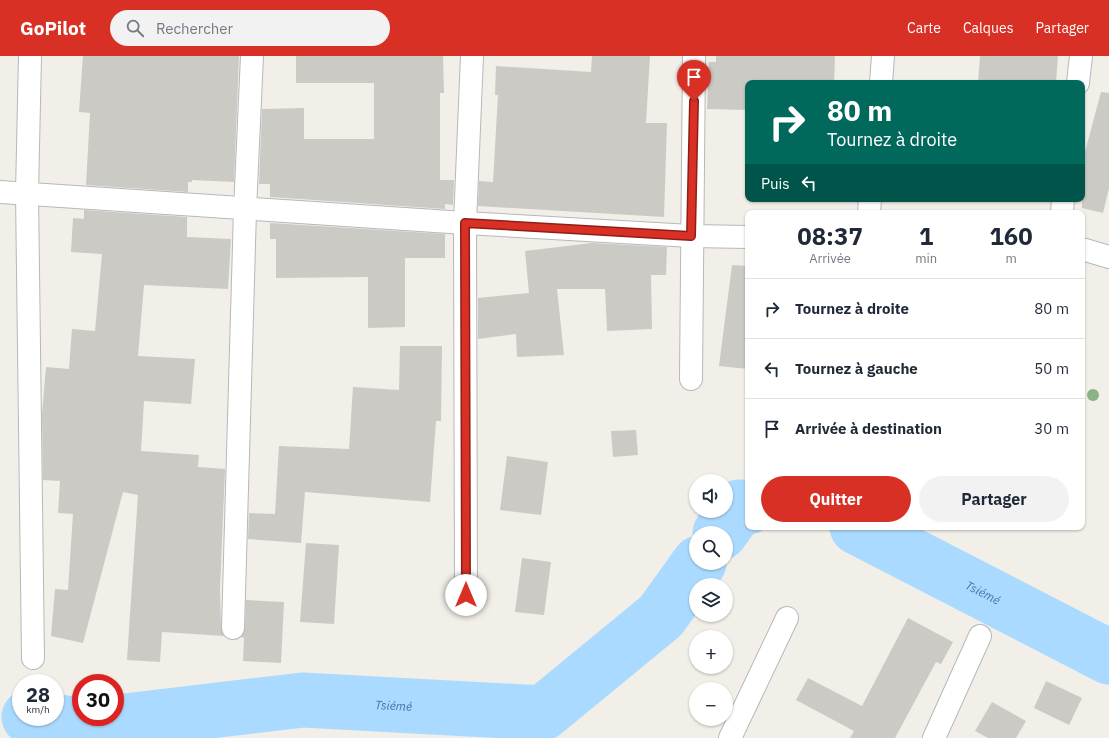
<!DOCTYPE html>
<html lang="fr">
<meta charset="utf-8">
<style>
:root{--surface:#fff;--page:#f2f2f3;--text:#1f2937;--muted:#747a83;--line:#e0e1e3;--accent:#d93025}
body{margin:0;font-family:"IBM Plex Sans",sans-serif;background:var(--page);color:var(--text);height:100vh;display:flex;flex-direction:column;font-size:15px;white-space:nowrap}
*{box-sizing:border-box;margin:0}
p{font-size:13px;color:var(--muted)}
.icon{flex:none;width:22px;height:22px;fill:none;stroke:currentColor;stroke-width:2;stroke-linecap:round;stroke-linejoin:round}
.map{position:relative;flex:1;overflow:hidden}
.drawer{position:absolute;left:745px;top:154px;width:340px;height:320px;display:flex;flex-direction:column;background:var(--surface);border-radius:8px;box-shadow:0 1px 3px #0004}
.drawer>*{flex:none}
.banner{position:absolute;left:745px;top:24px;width:340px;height:122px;border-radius:8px;box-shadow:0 1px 3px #0004;background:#00695c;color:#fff;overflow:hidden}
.controls{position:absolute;left:689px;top:418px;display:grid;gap:8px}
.controls a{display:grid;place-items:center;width:44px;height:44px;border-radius:50%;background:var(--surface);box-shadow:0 1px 3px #0004;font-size:20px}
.speed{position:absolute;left:12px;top:618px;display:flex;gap:8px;font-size:20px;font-weight:700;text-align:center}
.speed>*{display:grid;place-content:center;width:52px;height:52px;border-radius:50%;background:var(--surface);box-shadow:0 1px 3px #0004;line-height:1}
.speed small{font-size:10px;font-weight:400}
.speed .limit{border:6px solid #d22;background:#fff;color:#111}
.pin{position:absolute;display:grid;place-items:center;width:34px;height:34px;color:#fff;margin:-41px -17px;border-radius:50% 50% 50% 0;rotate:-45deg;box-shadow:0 0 4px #0007}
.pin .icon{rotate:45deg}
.me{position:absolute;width:44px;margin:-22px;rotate:0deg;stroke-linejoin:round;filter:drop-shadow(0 0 3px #0008)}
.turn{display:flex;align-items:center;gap:14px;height:84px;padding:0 16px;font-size:18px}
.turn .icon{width:52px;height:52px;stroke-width:2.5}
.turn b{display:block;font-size:28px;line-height:34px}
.then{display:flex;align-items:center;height:38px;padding:0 16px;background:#0003;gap:8px;font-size:15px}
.eta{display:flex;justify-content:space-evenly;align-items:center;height:68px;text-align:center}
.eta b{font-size:24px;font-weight:700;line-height:28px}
.primary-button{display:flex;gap:8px;margin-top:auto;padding:8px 16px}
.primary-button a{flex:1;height:46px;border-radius:24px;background:var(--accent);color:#fff;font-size:16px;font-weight:700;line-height:46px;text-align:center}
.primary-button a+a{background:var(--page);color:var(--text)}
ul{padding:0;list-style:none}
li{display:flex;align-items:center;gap:12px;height:60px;padding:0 16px;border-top:1px solid var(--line)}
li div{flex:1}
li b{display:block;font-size:15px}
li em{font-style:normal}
header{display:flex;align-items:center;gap:24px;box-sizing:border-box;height:56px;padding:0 20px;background:var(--accent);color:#fff}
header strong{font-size:19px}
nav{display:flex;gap:22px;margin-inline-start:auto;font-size:14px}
.search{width:280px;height:36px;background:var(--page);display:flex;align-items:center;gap:10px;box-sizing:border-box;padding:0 14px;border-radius:22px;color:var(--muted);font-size:15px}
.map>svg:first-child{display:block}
</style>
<header>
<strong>GoPilot</strong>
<div class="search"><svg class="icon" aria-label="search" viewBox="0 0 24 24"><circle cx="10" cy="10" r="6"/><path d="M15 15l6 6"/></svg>Rechercher</div>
<nav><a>Carte</a><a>Calques</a><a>Partager</a></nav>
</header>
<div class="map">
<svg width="1109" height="682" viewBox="0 0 1109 682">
<rect width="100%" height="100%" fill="#f1efe8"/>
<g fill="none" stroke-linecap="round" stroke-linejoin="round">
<g stroke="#aadaff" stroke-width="55">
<path id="s1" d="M857,471L1109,601"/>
<polyline points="720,477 739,451 748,451"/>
<path id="s2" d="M29,661L83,670L303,644L543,657L661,560L699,507"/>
</g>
</g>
<g fill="#cccac5">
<polygon points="83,0 239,0 234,126 192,124 192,126 188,126 188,136 86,129 90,57 79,56"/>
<polygon points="296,0 443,0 444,37 440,37 440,124 454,124 453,149 445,148 445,153 270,141 270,128 259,128 262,53 304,52 304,83 374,83 374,27 296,27"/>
<polygon points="592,0 650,0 646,67 667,67 664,161 478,150 479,125 493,126 498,39 495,39 496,10 591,16"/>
<polygon points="716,0 835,0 834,27 748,27 748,54 707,53 709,6 716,6"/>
<polygon points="980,0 1058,0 1056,27 978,27"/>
<polygon points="1101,36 1109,37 1109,132 1103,157 1082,152 1082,107"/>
<polygon points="84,154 187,161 187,181 231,183 228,233 144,229 138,300 195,303 191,348 144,345 141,395 199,399 198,411 225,413 220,533 221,572 224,580 162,576 160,606 127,604 138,439 123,436 83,587 51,580 55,533 68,534 73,458 58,457 60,425 43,424 42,358 46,311 69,313 72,273 95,275 102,198 71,196 73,162 84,163"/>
<polygon points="270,167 445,178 445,202 405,202 405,271 368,272 368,221 276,222 276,183 270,183"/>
<polygon points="592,187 667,191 666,219 651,219 652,273 607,275 605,233 557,233 564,299 517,301 516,278 478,283 478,242 529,237 525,195"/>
<polygon points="732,209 748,210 748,313 719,310"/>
<polygon points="400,290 442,290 441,365 436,365 430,446 305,436 301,487 248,483 249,457 275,458 279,390 349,393 353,331 399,334"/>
<polygon points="636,374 638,399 613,401 611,375"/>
<polygon points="507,400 548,406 541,459 500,454"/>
<polygon points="306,487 339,489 334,568 300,566"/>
<polygon points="522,502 551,506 544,559 515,556"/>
<polygon points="246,544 284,546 281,607 243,605 244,582 241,581 245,572"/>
<polygon points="908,562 953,586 941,608 936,606 895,682 850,682 854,675 796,644 808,622 862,650"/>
<polygon points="1046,625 1082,642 1069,669 1034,652"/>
<polygon points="992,646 1026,665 1016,682 988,682 975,675"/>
</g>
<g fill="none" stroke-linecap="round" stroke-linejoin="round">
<defs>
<g id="street">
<polyline points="30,0 27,137 33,602"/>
<polyline points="881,27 883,0"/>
<polyline points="1078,27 1081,0"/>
<polyline points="0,136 465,167 691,180 748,181"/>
<polyline points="869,157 870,143"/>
<polyline points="1062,157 1063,143"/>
<polyline points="1082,193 1109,201"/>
<polyline points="691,323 694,0"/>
<polyline points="466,539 465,167 472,0"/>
<polyline points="233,572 245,154 252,0"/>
<polyline points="730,682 787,562"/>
<polyline points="934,682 980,580"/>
</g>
</defs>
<use href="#street" stroke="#b5b8bc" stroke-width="24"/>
<use href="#street" stroke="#fff" stroke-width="22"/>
</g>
<circle fill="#89b387" cx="1093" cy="339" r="6"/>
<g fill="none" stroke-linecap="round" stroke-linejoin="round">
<defs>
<polyline id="route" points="466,539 465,167 691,180 694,45"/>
</defs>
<use href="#route" stroke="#8d1f18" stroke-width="10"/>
<use href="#route" stroke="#d93025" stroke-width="7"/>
</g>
<g text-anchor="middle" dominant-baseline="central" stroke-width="3.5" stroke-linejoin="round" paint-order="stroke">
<g font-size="12" font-style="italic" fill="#4174aa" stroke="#fff">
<text stroke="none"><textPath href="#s1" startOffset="142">Tsiémé</textPath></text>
<text stroke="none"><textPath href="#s2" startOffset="367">Tsiémé</textPath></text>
</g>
</g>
</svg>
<div class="controls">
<a><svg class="icon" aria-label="sound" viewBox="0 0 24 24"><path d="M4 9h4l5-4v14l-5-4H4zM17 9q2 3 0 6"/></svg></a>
<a><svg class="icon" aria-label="search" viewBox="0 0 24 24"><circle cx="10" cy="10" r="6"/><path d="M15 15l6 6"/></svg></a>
<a><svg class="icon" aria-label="layers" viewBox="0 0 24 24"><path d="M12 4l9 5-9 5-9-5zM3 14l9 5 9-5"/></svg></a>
<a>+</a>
<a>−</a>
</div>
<div class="speed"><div>28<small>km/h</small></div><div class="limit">30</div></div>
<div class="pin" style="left:694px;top:45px;background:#d93025"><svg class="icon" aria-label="arrive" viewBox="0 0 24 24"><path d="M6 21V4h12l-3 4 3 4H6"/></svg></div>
<svg class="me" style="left:466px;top:539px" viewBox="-20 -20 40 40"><circle r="19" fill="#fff"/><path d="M0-13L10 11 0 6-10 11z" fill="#d93025"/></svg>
<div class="banner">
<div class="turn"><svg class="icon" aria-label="right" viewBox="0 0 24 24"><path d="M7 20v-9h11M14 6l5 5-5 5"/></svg><div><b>80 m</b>Tournez à droite</div></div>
<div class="then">Puis<svg class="icon" aria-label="left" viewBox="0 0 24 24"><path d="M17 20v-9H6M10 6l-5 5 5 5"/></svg></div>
</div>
<section class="drawer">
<div class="eta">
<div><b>08:37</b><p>Arrivée</p></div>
<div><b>1</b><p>min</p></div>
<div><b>160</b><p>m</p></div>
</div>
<ul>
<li><svg class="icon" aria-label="right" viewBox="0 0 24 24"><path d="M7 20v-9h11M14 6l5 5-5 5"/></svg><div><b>Tournez à droite</b></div><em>80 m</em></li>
<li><svg class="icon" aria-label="left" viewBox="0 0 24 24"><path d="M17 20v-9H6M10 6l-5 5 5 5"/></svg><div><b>Tournez à gauche</b></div><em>50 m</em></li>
<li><svg class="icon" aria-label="arrive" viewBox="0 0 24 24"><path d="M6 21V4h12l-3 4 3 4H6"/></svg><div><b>Arrivée à destination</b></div><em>30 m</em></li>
</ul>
<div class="primary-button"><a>Quitter</a><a>Partager</a></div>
</section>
</div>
